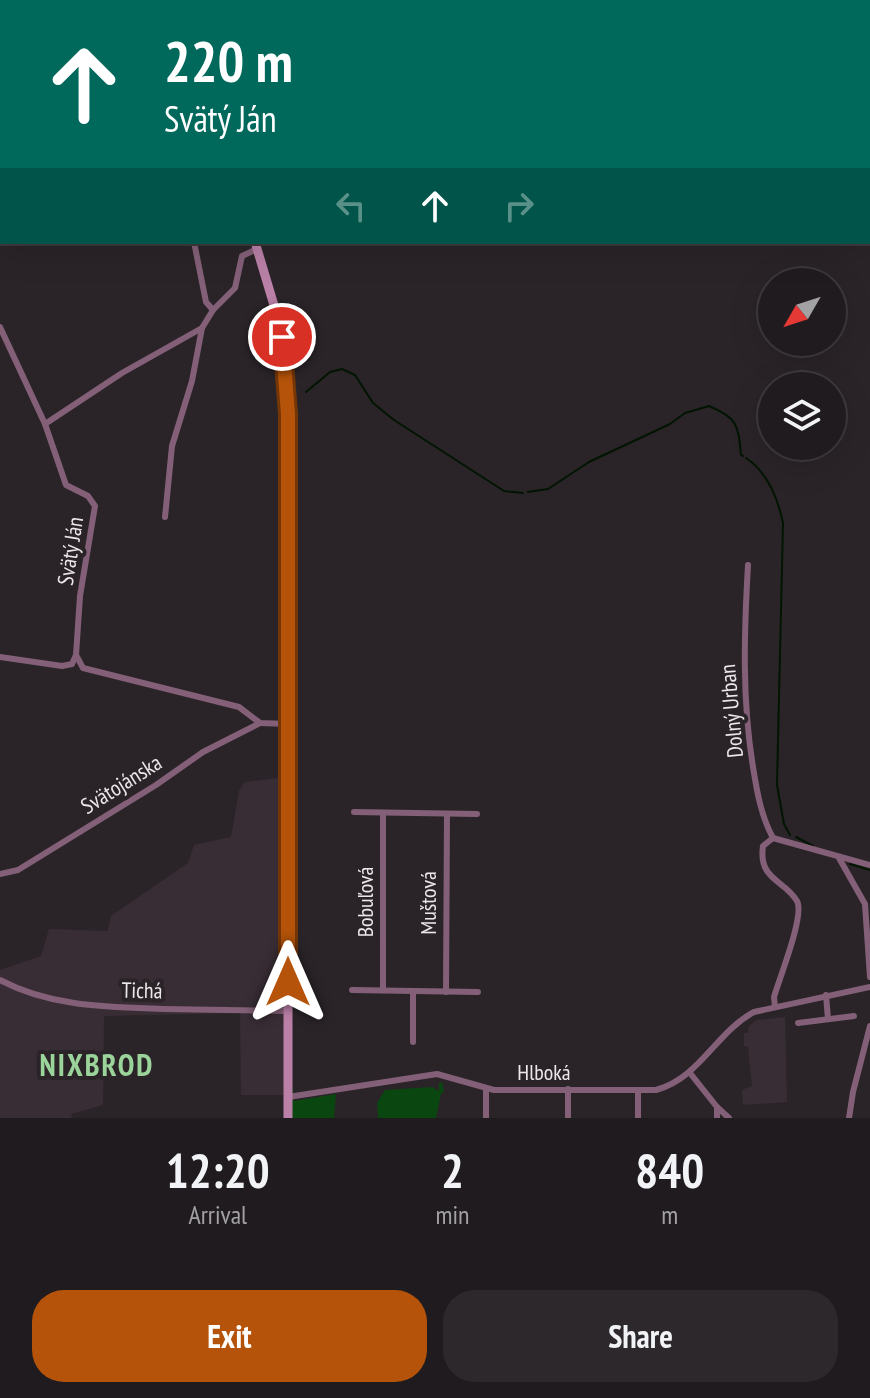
<!DOCTYPE html>
<meta charset="utf-8">
<style>
:root{--surface:#201b1e;--page:#2d282b;--text:#f1f3f6;--muted:#a2a1a4;--line:#3d393c;--accent:#b45309}
body{margin:0;font-family:"PT Sans Narrow",sans-serif;background:var(--page);color:var(--text);height:100vh;display:flex;flex-direction:column;font-size:30px;white-space:nowrap}
*{box-sizing:border-box;margin:0}
p{font-size:26px;color:var(--muted)}
.icon{flex:none;width:44px;height:44px;fill:none;stroke:currentColor;stroke-width:2;stroke-linecap:round;stroke-linejoin:round}
.map{position:relative;height:1118px;overflow:hidden}
.panel{display:flex;flex-direction:column;background:var(--surface);flex:1}
.panel>*{flex:none}
.hud{position:absolute;left:0px;top:0px;width:870px;height:244px;box-shadow:0 8px 32px #0002,0 0 0 2px var(--line);background:#00695c;color:#fff;overflow:hidden}
.needle{width:52px;rotate:231deg}
.fabs{position:absolute;left:758px;top:268px;display:grid;gap:16px}
.fabs a{display:grid;place-items:center;width:88px;height:88px;border-radius:50%;background:var(--surface);box-shadow:0 8px 32px #0002,0 0 0 2px var(--line);font-size:40px}
.pin{position:absolute;display:grid;place-items:center;width:68px;height:68px;color:#fff;margin:-34px;border:4px solid #fff;border-radius:50%;box-shadow:0 2px 8px #0007}
.me{position:absolute;width:88px;margin:-44px;rotate:0deg;stroke-linejoin:round;filter:drop-shadow(0 0 6px #0008)}
.turn{display:flex;align-items:center;gap:28px;height:168px;padding:0 32px;font-size:36px}
.turn .icon{width:104px;height:104px;stroke-width:2.5}
.turn b{display:block;font-size:56px;line-height:68px}
.lanes{display:flex;align-items:center;height:76px;padding:0 32px;background:#0003;justify-content:center;gap:40px;direction:ltr}
.lanes .off{opacity:.35}
.eta{display:flex;justify-content:space-evenly;align-items:center;height:136px;text-align:center}
.eta b{font-size:48px;font-weight:800;line-height:56px}
.action{display:flex;gap:16px;margin-top:auto;padding:16px 32px}
.action a{flex:1;height:92px;border-radius:32px;background:var(--accent);color:#fff;font-size:32px;font-weight:800;line-height:92px;text-align:center}
.action a+a{background:var(--page);color:var(--text)}
.map>svg:first-child{display:block}
</style>
<div class="map">
<svg width="870" height="1118" viewBox="0 0 870 1118">
<rect width="100%" height="100%" fill="#2a2428"/>
<g fill="#392d35">
<polygon points="285,777 285,1095 241,1095 240,1013 104,1016 103,1105 71,1114 72,1118 0,1118 0,970 41,956 49,929 108,931 111,916 188,863 194,845 231,837 239,791 245,782"/>
<polygon points="785,1017 787,1102 743,1105 742,1090 752,1086 748,1046 744,1046 744,1033 748,1033 749,1026 757,1020"/>
</g>
<g fill="#0a4610">
<polygon points="442,1082 444,1091 441,1094 436,1118 378,1118 377,1103 385,1090 432,1087 439,1091 439,1083"/>
<polygon points="293,1086 294,1101 336,1094 334,1118 285,1118 285,1095"/>
</g>
<g fill="none" stroke-linecap="round" stroke-linejoin="round">
<g stroke="#011502" stroke-width="2">
<polyline points="306,392 330,372 342,369 355,375 373,403 394,420 504,491 523,493"/>
<path d="M746,458C767,472 778,499 783,523L777,785L784,824L790,835"/>
<path d="M528,492L548,489L589,462L670,424L685,413L709,406C738,418 738,425 741,455L743,456"/>
<polyline points="796,837 813,846"/>
<polyline points="850,864 870,870"/>
</g>
<g stroke="#846078" stroke-width="6">
<polyline points="143,0 144,2"/>
<polyline points="194,242 206,302 213,310"/>
<polyline points="0,327 45,424 66,485 88,496 95,506 80,596 76,655 83,668 239,707 260,723 288,724"/>
<polyline points="45,424 122,373 202,328"/>
<polyline points="165,517 172,446 192,381 202,328 213,310 235,288 242,256 257,249"/>
<path d="M748,565C744,634 742,700 753,767C757,792 761,816 773,838"/>
<polyline points="0,657 62,666 72,664 76,655"/>
<polyline points="354,812 477,814"/>
<polyline points="383,813 383,990"/>
<path d="M773,838L763,846C758,880 785,880 797,901C805,915 779,979 774,997L775,1007"/>
<polyline points="773,838 870,865"/>
<polyline points="839,858 865,904 870,977"/>
<polyline points="0,874 18,870 156,785 203,752 260,723"/>
<path d="M0,980C51,1007 107,1007 163,1009C205,1010 246,1010 288,1011"/>
<polyline points="352,990 478,992"/>
<polyline points="446,992 447,814"/>
<polyline points="826,995 828,1019"/>
<polyline points="798,1023 854,1016"/>
<polyline points="413,1042 413,991"/>
<polyline points="690,1073 717,1107 717,1118"/>
<polyline points="486,1089 486,1118"/>
<path d="M288,1097L437,1074L494,1090H656C700,1078 716,1032 754,1012L870,987"/>
<polyline points="717,1107 729,1118"/>
<polyline points="568,1118 568,1089"/>
<polyline points="638,1118 638,1090"/>
<polyline points="849,1118 853,1092 870,1026"/>
</g>
<g stroke="#ba80a7" stroke-width="9">
<polyline points="229,0 229,2"/>
<polyline points="255,242 279,322 288,399 288,1118"/>
</g>
</g>
<g fill="none" stroke-linecap="round" stroke-linejoin="round">
<defs>
<polyline id="route" points="282,337 288,414 288,982"/>
</defs>
<use href="#route" stroke="#753606" stroke-width="20"/>
<use href="#route" stroke="#b45309" stroke-width="14"/>
</g>
<g text-anchor="middle" dominant-baseline="central" stroke-width="8" stroke-linejoin="round" paint-order="stroke">
<g font-size="22" fill="#ece7ea" stroke="#2a2428">
<text transform="translate(70 551) rotate(-81)">Svätý Ján</text>
<text transform="translate(731 711) rotate(-95)">Dolný Urban</text>
<text transform="translate(121 784) rotate(-32)">Svätojánska</text>
<text transform="translate(365 902) rotate(-90)">Bobuľová</text>
<text transform="translate(428 903) rotate(-90)">Muštová</text>
<text transform="translate(142 990) rotate(1)">Tichá</text>
<text x="544" y="1072">Hlboká</text>
</g>
<g font-size="30" font-weight="bold" letter-spacing="2" fill="#9bd49a" stroke="#2a2428">
<text x="97" y="1064">NIXBROD</text>
</g>
</g>
</svg>
<div class="fabs">
<a><svg class="needle" viewBox="-14 -14 28 28"><path d="M0-13l5 13h-10z" fill="#e53935"/><path d="M0 13l5-13h-10z" fill="#a2a1a4"/></svg></a>
<a><svg class="icon" aria-label="layers" viewBox="0 0 24 24"><path d="M12 4l9 5-9 5-9-5zM3 14l9 5 9-5"/></svg></a>
</div>
<div class="pin" style="left:282px;top:337px;background:#d93025"><svg class="icon" aria-label="arrive" viewBox="0 0 24 24"><path d="M6 21V4h12l-3 4 3 4H6"/></svg></div>
<svg class="me" style="left:288px;top:982px" viewBox="-20 -20 40 40"><path d="M0-17L14 15 0 8-14 15z" fill="#b45309" stroke="#fff" stroke-width="4"/></svg>
<div class="hud">
<div class="turn"><svg class="icon" aria-label="ahead" viewBox="0 0 24 24"><path d="M12 20V5M6 11l6-6 6 6"/></svg><div><b>220 m</b>Svätý Ján</div></div>
<div class="lanes"><svg class="icon off" aria-label="left" viewBox="0 0 24 24"><path d="M17 20v-9H6M10 6l-5 5 5 5"/></svg><svg class="icon" aria-label="ahead" viewBox="0 0 24 24"><path d="M12 20V5M6 11l6-6 6 6"/></svg><svg class="icon off" aria-label="right" viewBox="0 0 24 24"><path d="M7 20v-9h11M14 6l5 5-5 5"/></svg></div>
</div>
</div>
<section class="panel">
<div class="eta">
<div><b>12:20</b><p>Arrival</p></div>
<div><b>2</b><p>min</p></div>
<div><b>840</b><p>m</p></div>
</div>
<div class="action"><a>Exit</a><a>Share</a></div>
</section>
